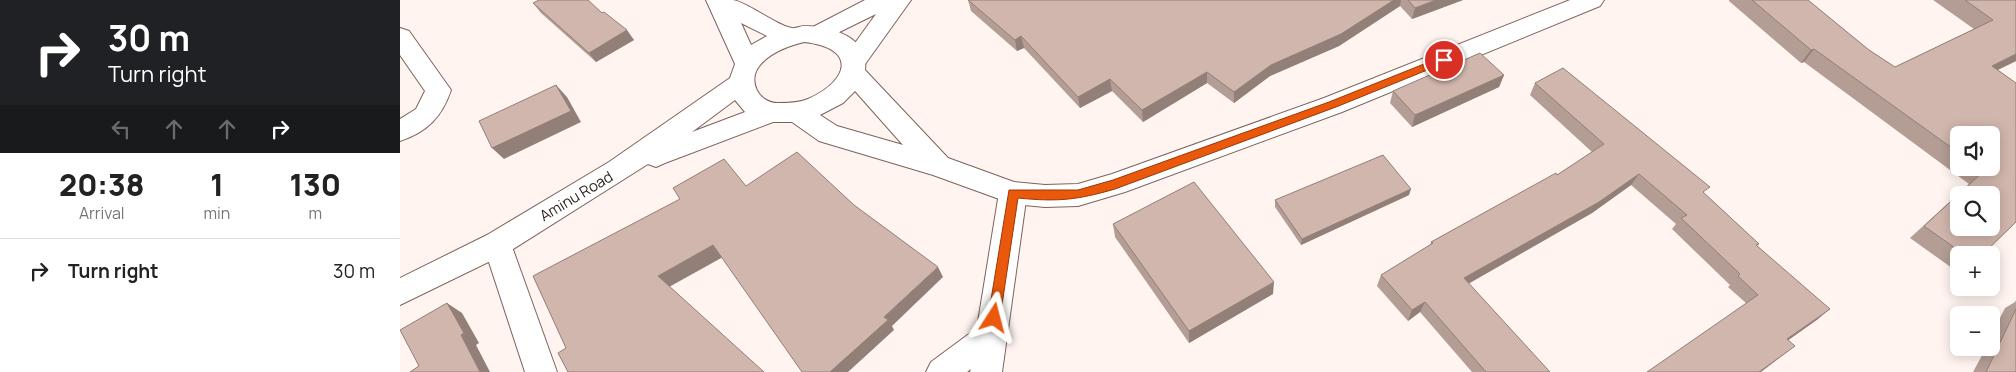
<!DOCTYPE html>
<meta charset="utf-8">
<style>
:root{--surface:#fff;--page:#f2f2f2;--text:#222;--muted:#767676;--line:#e0e0e0}
body{margin:0;font-family:Manrope,sans-serif;background:var(--page);color:var(--text);height:100vh;display:flex;flex-direction:column;font-size:19px;white-space:nowrap}
*{box-sizing:border-box;margin:0}
p{font-size:16px;color:var(--muted)}
.icon{flex:none;width:28px;height:28px;fill:none;stroke:currentColor;stroke-width:2;stroke-linecap:round;stroke-linejoin:round}
.map{position:relative;flex:1;overflow:hidden}
.details{display:flex;flex-direction:column;background:var(--surface);width:400px}
.details>*{flex:none}
.guide{background:#202124;color:#fff;overflow:hidden}
.controls{position:absolute;left:1550px;top:126px;display:grid;gap:10px}
.controls a{display:grid;place-items:center;width:50px;height:50px;border-radius:8px;background:var(--surface);box-shadow:0 2px 12px #0003;font-size:25px}
.pin{position:absolute;display:grid;place-items:center;width:42px;height:42px;color:#fff;margin:-21px;border:2px solid #fff;border-radius:50%;box-shadow:0 1px 5px #0007}
.me{position:absolute;width:55px;margin:-28px;rotate:9deg;stroke-linejoin:round;filter:drop-shadow(0 0 4px #0008)}
.turn{display:flex;align-items:center;gap:18px;height:105px;padding:0 25px;font-size:22px}
.turn .icon{width:65px;height:65px;stroke-width:2.5}
.turn b{display:block;font-size:35px;line-height:42px}
.lanes{display:flex;align-items:center;height:48px;padding:0 25px;background:#0003;justify-content:center;gap:25px;direction:ltr}
.lanes .off{opacity:.35}
.eta{display:flex;justify-content:space-evenly;align-items:center;height:85px;text-align:center}
.eta b{font-size:30px;font-weight:800;line-height:35px}
ul{padding:0;list-style:none}
li{display:flex;align-items:center;gap:15px;height:65px;padding:0 25px;border-top:1px solid var(--line)}
li div{flex:1}
li b{display:block;font-size:19px}
li em{font-style:normal}
main{display:flex;flex:1;min-height:0}
.map>svg:first-child{display:block}
</style>
<main>
<section class="details">
<div class="guide">
<div class="turn"><svg class="icon" aria-label="right" viewBox="0 0 24 24"><path d="M7 20v-9h11M14 6l5 5-5 5"/></svg><div><b>30 m</b>Turn right</div></div>
<div class="lanes"><svg class="icon off" aria-label="left" viewBox="0 0 24 24"><path d="M17 20v-9H6M10 6l-5 5 5 5"/></svg><svg class="icon off" aria-label="ahead" viewBox="0 0 24 24"><path d="M12 20V5M6 11l6-6 6 6"/></svg><svg class="icon off" aria-label="ahead" viewBox="0 0 24 24"><path d="M12 20V5M6 11l6-6 6 6"/></svg><svg class="icon" aria-label="right" viewBox="0 0 24 24"><path d="M7 20v-9h11M14 6l5 5-5 5"/></svg></div>
</div>
<div class="eta">
<div><b>20:38</b><p>Arrival</p></div>
<div><b>1</b><p>min</p></div>
<div><b>130</b><p>m</p></div>
</div>
<ul>
<li><svg class="icon" aria-label="right" viewBox="0 0 24 24"><path d="M7 20v-9h11M14 6l5 5-5 5"/></svg><div><b>Turn right</b></div><em>30 m</em></li>
</ul>
</section>
<div class="map">
<svg width="1616" height="372" viewBox="0 0 1616 372">
<rect width="100%" height="100%" fill="#fff4f0"/>
<g fill="none" stroke-linecap="round" stroke-linejoin="round">
<defs>
<g id="minor">
<polygon points="465,0 511,0 463,67 454,70 445,67 442,61 476,14 419,42 411,40 407,34 411,28"/>
<path d="M0,28L9,31L51,90C42,117 27,132 0,141V119L16,109L25,91L0,55Z"/>
<polygon points="613,182 623,185 627,193 602,372 570,372 571,369 567,372 526,372 531,362 577,328 599,193 603,185"/>
<polygon points="97,232 107,235 111,244 157,372 125,372 83,244 87,235"/>
</g>
<path id="tertiary" d="M306,0C315,0 325,0 333,0C349,3 377,26 392,28C396,29 402,25 407,26C433,27 469,37 465,70L548,158L614,182L645,185L678,184L712,174L924,98L1170,0H1204L1200,6L942,112L725,192L678,206L645,207L613,204L533,175L419,141L392,122H373L265,163L256,167L248,164L107,253L0,305V278L87,235L209,162L330,78L335,64ZM341,23L367,36L351,45ZM404,42C458,48 449,81 408,99C399,103 387,103 378,103C358,103 347,80 360,65C371,52 388,46 404,42ZM455,91L503,145L437,126L420,115L443,103ZM335,100L345,112L292,132Z"/>
</defs>
<use href="#minor" stroke="#7c645c" stroke-width="2"/>
<use href="#tertiary" stroke="#7c645c" stroke-width="2"/>
<use href="#minor" fill="#fff" fill-rule="evenodd"/>
<use href="#tertiary" fill="#fff" fill-rule="evenodd"/>
</g>
<g fill="#b39d94" fill-rule="evenodd">
<polygon points="568,0 1063,0 1012,19 1000,6 939,46 870,76 834,103 807,83 743,122 712,91 680,108 624,48 617,51 571,11"/>
<path d="M1329,0H1408L1469,50L1495,67L1574,29L1533,0H1616V61L1598,70L1616,83V222L1582,255H1559V273L1510,238L1569,184L1404,62L1401,63L1329,1ZM1559,135H1591V168H1559ZM1559,195H1591V228H1559Z"/>
<polygon points="133,3 202,13 234,40 196,62 141,13"/>
<polygon points="1104,75 1099,87 1012,127 990,103 993,91"/>
<polygon points="1135,83 1305,194 1359,244 1357,245 1418,319 1388,340 1383,355 1346,303 1328,287 1330,285 1272,229 1276,224 1231,185 1192,213 1068,284 1150,372 1072,372 1020,312 1008,321 977,286 981,275 1030,245 1031,242 1157,175 1192,152 1130,95"/>
<polygon points="1009,195 901,245 875,207 875,200"/>
<polygon points="713,224 873,294 789,343 715,237"/>
<polygon points="1616,300 1616,372 1573,372 1586,348 1591,348 1591,336 1605,308 1615,302"/>
</g>
<g fill="#927f78">
<polygon points="994,0 1001,0 1000,6 939,46 870,76 834,103 834,92 871,65"/>
<polygon points="1036,0 1063,0 1012,19 1015,8"/>
<polygon points="227,30 234,40 196,62 189,53"/>
<polygon points="621,36 624,48 617,51 615,40"/>
<polygon points="1414,49 1404,62 1401,63 1411,50"/>
<polygon points="1616,54 1616,61 1578,79 1592,66"/>
<polygon points="807,72 807,83 743,122 742,110"/>
<polygon points="1104,75 1099,87 1012,127 1015,115"/>
<polygon points="710,79 712,91 680,108 678,97"/>
<polygon points="156,85 167,97 181,122 104,159 92,148"/>
<polygon points="1239,174 1231,185 1192,213 1059,289 1064,278"/>
<polygon points="1011,189 1009,195 901,245 902,239"/>
<polygon points="313,245 323,257 269,287 258,276"/>
<polygon points="538,267 543,277 492,326 494,330 448,372 430,372 484,317"/>
<polygon points="874,282 873,294 789,343 789,331"/>
<polygon points="1025,302 1020,312 1008,321 1012,310"/>
<polygon points="47,303 62,313 79,343 76,345 90,372 80,372 61,335"/>
<polygon points="1430,309 1418,319 1376,349 1387,339"/>
<polygon points="1395,346 1361,372 1359,372"/>
</g>
<g fill="#d0b6ac" stroke="#927f78" fill-rule="evenodd">
<polygon points="139,0 188,0 202,13 204,12 227,30 189,53 133,3"/>
<polygon points="568,0 994,0 941,34 871,65 834,92 807,72 742,110 710,79 678,97 621,36 615,40"/>
<polygon points="1008,0 1036,0 1015,8"/>
<path d="M1352,0H1408L1469,50L1495,67L1593,20L1565,0H1616V54L1592,66L1616,83V222L1582,255H1565L1524,226L1584,171L1579,168H1591V135H1559V153L1414,49L1411,50ZM1559,195H1591V228H1559Z"/>
<polygon points="1080,53 1104,75 1015,115 993,91"/>
<polygon points="1163,68 1310,187 1303,192 1359,244 1356,245 1430,309 1387,339 1395,346 1359,372 1247,372 1358,295 1338,276 1340,274 1281,218 1287,215 1239,174 1199,202 1064,278 1150,372 1086,372 1025,302 1012,310 981,275 1033,243 1031,242 1156,173 1157,175 1204,144 1135,83"/>
<polygon points="156,85 171,111 92,148 79,121"/>
<polygon points="397,152 454,205 538,267 484,317 488,320 430,372 402,372 313,245 258,276 364,372 168,372 158,353 166,348 133,276 280,199 273,188 324,159 346,186"/>
<polygon points="983,155 1011,189 902,239 875,200"/>
<polygon points="794,182 874,282 789,331 713,224"/>
<polygon points="47,303 64,333 61,335 80,372 10,372 19,366 0,330"/>
<polygon points="1616,309 1616,372 1586,372"/>
</g>
<path fill="#ea580c" stroke="#983908" d="M1044,56L1049,60L1047,62L936,107L715,189C677,200 658,202 618,198L600,318L594,324L590,322L588,318L609,190H678L713,180L929,102Z"/>
<g text-anchor="middle" dominant-baseline="central" stroke-width="5" stroke-linejoin="round" paint-order="stroke">
<g font-size="15" fill="#2f2521" stroke="#fff">
<text transform="translate(176 196) rotate(-31)">Aminu Road</text>
</g>
</g>
</svg>
<div class="controls">
<a><svg class="icon" aria-label="sound" viewBox="0 0 24 24"><path d="M4 9h4l5-4v14l-5-4H4zM17 9q2 3 0 6"/></svg></a>
<a><svg class="icon" aria-label="search" viewBox="0 0 24 24"><circle cx="10" cy="10" r="6"/><path d="M15 15l6 6"/></svg></a>
<a>+</a>
<a>−</a>
</div>
<div class="pin" style="left:1044px;top:60px;background:#d93025"><svg class="icon" aria-label="arrive" viewBox="0 0 24 24"><path d="M6 21V4h12l-3 4 3 4H6"/></svg></div>
<svg class="me" style="left:594px;top:318px" viewBox="-20 -20 40 40"><path d="M0-17L14 15 0 8-14 15z" fill="#ea580c" stroke="#fff" stroke-width="4"/></svg>
</div>
</main>
